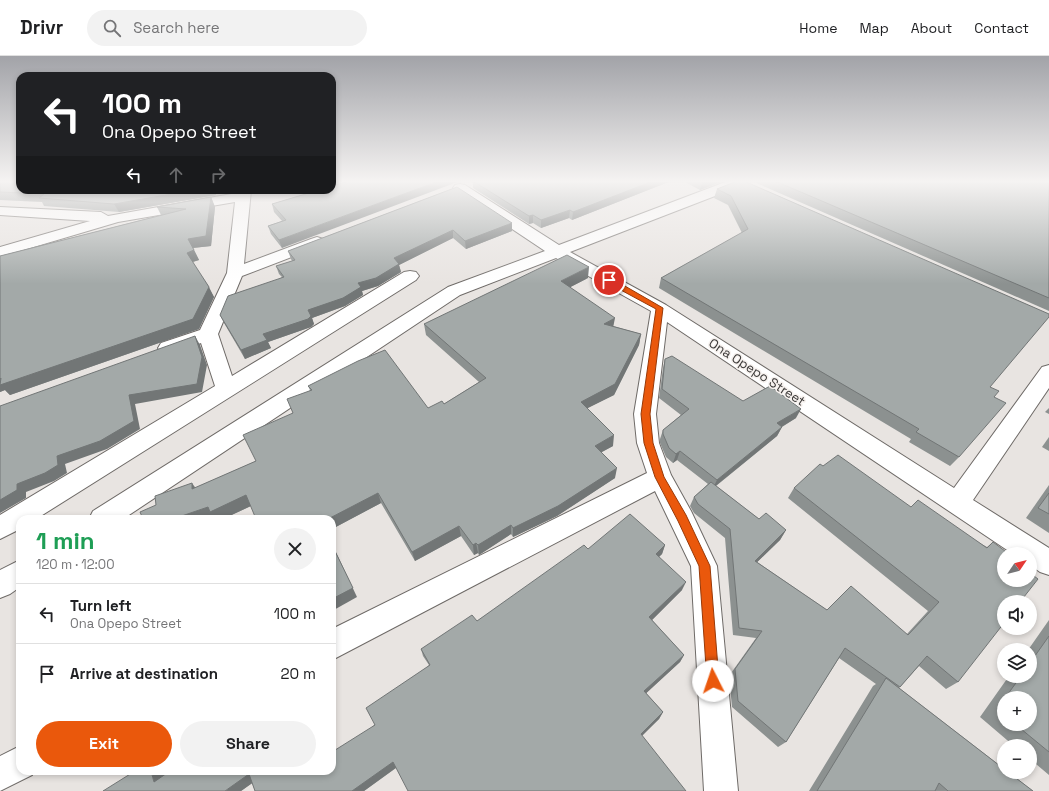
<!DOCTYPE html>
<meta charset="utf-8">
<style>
:root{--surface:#fff;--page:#f2f2f2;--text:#202124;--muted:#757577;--line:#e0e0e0;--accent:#ea580c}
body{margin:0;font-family:"Space Grotesk",sans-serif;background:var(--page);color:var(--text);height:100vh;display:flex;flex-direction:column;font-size:15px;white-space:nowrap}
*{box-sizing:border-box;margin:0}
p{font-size:13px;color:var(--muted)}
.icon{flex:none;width:22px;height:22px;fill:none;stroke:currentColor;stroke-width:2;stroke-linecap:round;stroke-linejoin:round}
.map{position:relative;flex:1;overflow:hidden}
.side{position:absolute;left:16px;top:459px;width:320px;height:260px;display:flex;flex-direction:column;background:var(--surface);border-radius:12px;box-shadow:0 2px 6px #0003}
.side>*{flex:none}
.guide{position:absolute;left:16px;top:16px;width:320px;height:122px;border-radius:12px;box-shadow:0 2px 6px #0003;background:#202124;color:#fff;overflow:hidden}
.needle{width:26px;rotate:55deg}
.fabs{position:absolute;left:997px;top:491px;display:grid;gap:8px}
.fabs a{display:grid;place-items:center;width:40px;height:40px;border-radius:50%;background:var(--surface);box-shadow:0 2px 6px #0003;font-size:20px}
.pin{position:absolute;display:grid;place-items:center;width:34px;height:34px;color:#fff;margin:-17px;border:2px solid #fff;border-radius:50%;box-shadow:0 1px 4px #0007}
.me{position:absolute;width:44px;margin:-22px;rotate:356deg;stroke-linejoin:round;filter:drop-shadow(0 0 3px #0008)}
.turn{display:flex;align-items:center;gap:14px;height:84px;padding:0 20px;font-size:18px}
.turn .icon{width:52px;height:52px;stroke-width:2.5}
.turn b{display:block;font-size:28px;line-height:34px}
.lanes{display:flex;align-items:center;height:38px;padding:0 20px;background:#0003;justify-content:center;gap:20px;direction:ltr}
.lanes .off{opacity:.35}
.round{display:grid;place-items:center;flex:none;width:42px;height:42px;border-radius:21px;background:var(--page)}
.summary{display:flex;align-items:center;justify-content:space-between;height:68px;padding:0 20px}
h1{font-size:24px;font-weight:800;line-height:30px;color:#1e9e55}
.action{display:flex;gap:8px;margin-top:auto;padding:8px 20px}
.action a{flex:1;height:46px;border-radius:24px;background:var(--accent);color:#fff;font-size:16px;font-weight:800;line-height:46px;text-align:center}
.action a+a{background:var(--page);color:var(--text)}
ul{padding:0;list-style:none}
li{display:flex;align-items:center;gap:12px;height:60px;padding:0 20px;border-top:1px solid var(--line)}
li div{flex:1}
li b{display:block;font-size:15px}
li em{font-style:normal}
header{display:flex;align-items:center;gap:24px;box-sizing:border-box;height:56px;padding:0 20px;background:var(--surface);border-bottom:1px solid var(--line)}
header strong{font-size:19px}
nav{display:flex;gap:22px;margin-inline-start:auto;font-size:14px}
.search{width:280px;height:36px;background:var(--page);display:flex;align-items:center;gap:10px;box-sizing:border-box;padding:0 14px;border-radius:22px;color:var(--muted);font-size:15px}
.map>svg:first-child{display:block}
</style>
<header>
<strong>Drivr</strong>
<div class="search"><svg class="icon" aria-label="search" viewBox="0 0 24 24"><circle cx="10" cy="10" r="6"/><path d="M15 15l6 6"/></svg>Search here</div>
<nav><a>Home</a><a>Map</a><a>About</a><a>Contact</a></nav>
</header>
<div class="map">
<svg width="1049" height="735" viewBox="0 0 1049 735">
<rect width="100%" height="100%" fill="#e8e4e1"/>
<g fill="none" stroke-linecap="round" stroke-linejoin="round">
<defs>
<g id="street">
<polygon points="728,125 748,125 746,128 570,196 666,249 954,432 1042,311 1049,309 1049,332 973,444 1049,492 1049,519 1040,516 1030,509 1030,498 1013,498 667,266 656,358 659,387 671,419 691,455 717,510 738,735 704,735 691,510 655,435 332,604 332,573 647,417 637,387 634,358 651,255 556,202 460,239 123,463 89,463 93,455 448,231 545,195 455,135 453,132 455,129 460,128 465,129 559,189"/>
<polygon points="237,134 251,134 244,208 311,183 317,181 323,183 325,186 323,189 242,220 218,278 232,320 404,216 410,215 416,216 419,220 416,224 36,463 20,463 20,473 0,483 0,459 215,330 201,287 168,299 161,297 158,292 161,287 200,274 227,217 235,146 118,166 0,201 0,191 90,165 0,159 0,151 101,156 108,160 237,137"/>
<polygon points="20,504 20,531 10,538 0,542 0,514"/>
<polygon points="20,690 20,715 33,715 32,719 0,735 0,700"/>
</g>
</defs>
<use href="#street" stroke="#6e6a67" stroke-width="2"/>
<use href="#street" fill="#fff" fill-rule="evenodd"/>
</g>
<g fill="#8c9190" fill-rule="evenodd">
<polygon points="0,125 20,134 216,134 216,139 119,156 44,150 42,146 0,144"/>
<polygon points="473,125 671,125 572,164 569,162 541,172 533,167 529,168 473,132"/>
<polygon points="683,125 724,125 700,134"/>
<polygon points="737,125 990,331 994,341 959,401 950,410 909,386 911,383 659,232 661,222 742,177 728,149 714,142 717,133"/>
<polygon points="755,125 1049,125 1049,255 754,126"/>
<polygon points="457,131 512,175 466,193 453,182 399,209 401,216 378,230 362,235 363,239 345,250 312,262 314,268 311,271 268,286 271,292 245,303 224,267 220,259 282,221 279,218 276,210 292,205 291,203 288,195"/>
<polygon points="319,134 282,192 271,178 268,170 282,165 274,156 272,148"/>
<polygon points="211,141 215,151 211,190 193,192 199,204 193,206 214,241 199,273 10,339 5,334 0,336 0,200 161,159 157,151"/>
<polygon points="588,222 570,231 613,270 641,278 639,289 614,339 587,352 613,390 601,396 615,422 557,460 513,481 511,478 479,499 478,497 474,499 461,480 415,505 381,447 332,473 332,463 251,450 223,463 215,463 214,461 209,463 143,463 195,432 256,405 310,334 308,330 428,352 444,348 479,326 426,279 424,268"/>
<polygon points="665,303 743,345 796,362 782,371 777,380 716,430 759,463 786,474 780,484 757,506 827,554 907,578 928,555 788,442 794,432 823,410 911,451 987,491 993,486 958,626 946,633 919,610 899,632 1033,735 809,735 873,630 876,628 839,602 786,686 778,691 732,651 729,620 756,582 733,579 725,482 694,457 690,450 694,441 708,428 677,404 673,407 666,401 660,387 660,383 663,374 681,359 659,342 663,312"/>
<polygon points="1049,352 1049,358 1045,356"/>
<polygon points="1049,381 1049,395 1042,391"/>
<polygon points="1049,429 1049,477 1026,462"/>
<polygon points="665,489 662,498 659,501 682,534 652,564 684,599 680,606 646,637 663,656 659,663 642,679 396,712 364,735 255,735 252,727 241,735 135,715 162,715 163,720 332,715 429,609 423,600 421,593 477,565 588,493"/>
<path d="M1049,564V719L1030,703V690H1014L980,661L1009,620H1030V594H1028ZM1004,642H1030V668H1004Z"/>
</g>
<g fill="#727676">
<polygon points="439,125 460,125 282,192 279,184"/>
<polygon points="653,125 671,125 572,164 573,156"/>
<polygon points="705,125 724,125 700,134 702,126"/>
<polygon points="195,134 216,134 216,139 119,156 114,148"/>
<polygon points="211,141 215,151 211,190 192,192 188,183"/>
<polygon points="570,154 569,162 541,172 541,164"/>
<polygon points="533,159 533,167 529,168 529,160"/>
<polygon points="512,167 512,175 466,193 465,185"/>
<polygon points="453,174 453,182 399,209 401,216 378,230 362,235 363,239 345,250 312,262 314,268 311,271 268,286 271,292 245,303 241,294 263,278 358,227 394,202"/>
<polygon points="194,194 199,204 192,206 187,197"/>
<polygon points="589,211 588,222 561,236 561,225"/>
<polygon points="209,231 214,241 199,273 10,339 5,334 0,336 0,323"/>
<polygon points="615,262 613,272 604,268"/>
<polygon points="641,278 639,289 614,339 580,356 581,346"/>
<polygon points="195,280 200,289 207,309 202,336 135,348 140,373 107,393 65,408 67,417 54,425 26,436 26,442 0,457 0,444 17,428 57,400"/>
<polygon points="801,353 796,362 773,376 777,367"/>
<polygon points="782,371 777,380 713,432 717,424"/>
<polygon points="614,379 613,390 593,401 595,390"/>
<polygon points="680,395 677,404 673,407 676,398"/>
<polygon points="617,412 615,422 557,460 513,481 513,472"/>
<polygon points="192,427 199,437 192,433"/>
<polygon points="378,437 381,447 332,473 332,463 328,463"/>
<polygon points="246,439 253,449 223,463 215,463 214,461 209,463 173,463 208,451"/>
<polygon points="511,469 511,478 479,499 478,489"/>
<polygon points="459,470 461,480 415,505 412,496"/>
<polygon points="786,474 780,484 749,514 755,505"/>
<polygon points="476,487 478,497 474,499 473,489"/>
<polygon points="332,488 357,541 332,555"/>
<polygon points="665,489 662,498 652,507 656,498"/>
<polygon points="686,526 682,534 646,570 649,561"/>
<polygon points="684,599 680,606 641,642 644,635"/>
<polygon points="663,656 659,663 638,684 641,678"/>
<polygon points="393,706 397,711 364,735 352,735"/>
<polygon points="151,715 162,715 166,731 154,726"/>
<polygon points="249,718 258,723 241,735 225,735"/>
</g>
<g fill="#a3a9a8" stroke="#727676">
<polygon points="0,125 20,125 20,134 195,134 114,148 39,142 44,138 0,136"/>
<polygon points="348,125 439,125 279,184 268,170 286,164 272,148 319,134 332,134 332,130"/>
<polygon points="473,125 653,125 573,156 570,154 541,164 533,159 529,160"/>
<polygon points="737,125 744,125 1049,258 1049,261 990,331 999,335 994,341 1006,347 959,401 916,376 919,373 661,222 748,173 731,140 717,133"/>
<polygon points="775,125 1049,125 1049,242"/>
<polygon points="457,131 512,167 465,185 453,174 394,202 399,208 376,222 358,227 361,231 343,242 308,254 311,260 308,263 263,278 267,284 241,294 220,259 228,240 284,221 276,210 295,204 288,195"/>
<polygon points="211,141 206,180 188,183 194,194 187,197 209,231 193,263 0,329 1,322 0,323 0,200 186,153 157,151"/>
<polygon points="567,199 589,211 561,225 615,262 604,268 641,278 615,328 581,346 614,379 595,390 617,412 558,450 513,472 511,469 478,489 476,487 473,489 459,470 412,496 378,437 328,463 256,463 246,439 210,456 208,451 173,463 143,463 140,456 156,449 155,440 192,427 192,433 256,405 243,379 293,357 287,343 312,334 308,330 358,305 385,294 428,352 442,345 444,348 486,322 424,268"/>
<polygon points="195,280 202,301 197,328 129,339 134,365 100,385 57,400 58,409 45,417 17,428 17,434 0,444 0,350"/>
<polygon points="672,300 743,345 770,330 801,353 777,367 782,371 717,424 680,395 676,398 669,392 663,378 663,374 689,353 662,333 665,303"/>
<polygon points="838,399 911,451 918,444 987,492 993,486 1009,498 1004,498 1004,524 1030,524 1030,517 1038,523 1020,546 1004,546 1004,567 958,626 927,600 900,631 845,592 786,686 738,645 735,613 762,575 739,572 730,473 698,448 694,441 711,426 759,463 766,457 786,474 755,505 827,554 851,530 908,579 939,546 794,432 820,408 823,410"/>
<polygon points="1049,437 1049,458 1038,452"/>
<polygon points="630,458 665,489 656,498 686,526 649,561 684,599 644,635 663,656 641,678 686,735 408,735 393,706 352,735 255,735 249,718 225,735 103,735 135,715 151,715 154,726 170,715 332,715 332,696 375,669 366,652 430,609 421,593 472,559 477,565 584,489 588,493"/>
<polygon points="332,489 353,532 332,543"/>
<polygon points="1049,580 1049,696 1015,668 1030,668 1030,642 1005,642 1021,620 1030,620 1030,607"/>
<polygon points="886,622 1004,713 1004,716 1008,716 1033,735 948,735 939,727 935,735 817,735"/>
<polygon points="1004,644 1004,659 997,653"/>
</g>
<linearGradient id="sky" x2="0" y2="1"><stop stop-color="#a2a3a8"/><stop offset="0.55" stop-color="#f5f3f2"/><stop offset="1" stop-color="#f5f3f2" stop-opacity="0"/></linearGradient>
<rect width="1049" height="228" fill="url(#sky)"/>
<polygon fill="#ea580c" stroke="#983908" points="606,222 611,222 663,252 650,358 653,387 664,421 686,459 710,510 719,625 718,629 713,631 709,629 707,625 699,510 678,465 655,421 644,387 641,358 656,253 606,226"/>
<g text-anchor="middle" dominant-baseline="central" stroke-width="3" stroke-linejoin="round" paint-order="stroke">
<g font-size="13" fill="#3a3837" stroke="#f6f1ee">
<text transform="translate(757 316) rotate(33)">Ona Opepo Street</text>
</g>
</g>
</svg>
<div class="fabs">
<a><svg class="needle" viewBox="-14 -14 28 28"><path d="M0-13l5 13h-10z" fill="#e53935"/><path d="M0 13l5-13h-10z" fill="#757577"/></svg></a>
<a><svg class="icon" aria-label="sound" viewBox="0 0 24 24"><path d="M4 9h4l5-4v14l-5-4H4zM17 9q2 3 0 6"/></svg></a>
<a><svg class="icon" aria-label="layers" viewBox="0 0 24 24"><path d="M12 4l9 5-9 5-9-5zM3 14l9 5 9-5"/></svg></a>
<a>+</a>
<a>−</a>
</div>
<div class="pin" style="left:609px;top:224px;background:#d93025"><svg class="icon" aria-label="arrive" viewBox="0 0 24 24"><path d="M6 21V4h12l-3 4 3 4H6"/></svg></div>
<svg class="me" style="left:713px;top:625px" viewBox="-20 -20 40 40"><circle r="19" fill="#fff"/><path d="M0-13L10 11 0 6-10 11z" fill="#ea580c"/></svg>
<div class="guide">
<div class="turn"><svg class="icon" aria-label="left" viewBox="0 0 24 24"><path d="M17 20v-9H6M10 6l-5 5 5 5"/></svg><div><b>100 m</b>Ona Opepo Street</div></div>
<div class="lanes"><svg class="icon" aria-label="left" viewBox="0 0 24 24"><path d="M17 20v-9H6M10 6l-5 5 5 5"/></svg><svg class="icon off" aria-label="ahead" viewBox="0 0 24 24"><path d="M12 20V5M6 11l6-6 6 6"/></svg><svg class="icon off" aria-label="right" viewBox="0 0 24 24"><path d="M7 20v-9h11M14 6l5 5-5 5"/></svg></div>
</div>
<section class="side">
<div class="summary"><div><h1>1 min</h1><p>120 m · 12:00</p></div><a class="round"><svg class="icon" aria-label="close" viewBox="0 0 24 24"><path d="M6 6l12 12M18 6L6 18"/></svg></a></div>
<ul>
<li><svg class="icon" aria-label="left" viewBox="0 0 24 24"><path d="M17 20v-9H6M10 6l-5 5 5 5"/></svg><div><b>Turn left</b><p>Ona Opepo Street</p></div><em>100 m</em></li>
<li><svg class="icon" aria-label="arrive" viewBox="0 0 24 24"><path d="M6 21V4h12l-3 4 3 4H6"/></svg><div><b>Arrive at destination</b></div><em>20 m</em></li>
</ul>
<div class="action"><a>Exit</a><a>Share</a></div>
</section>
</div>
